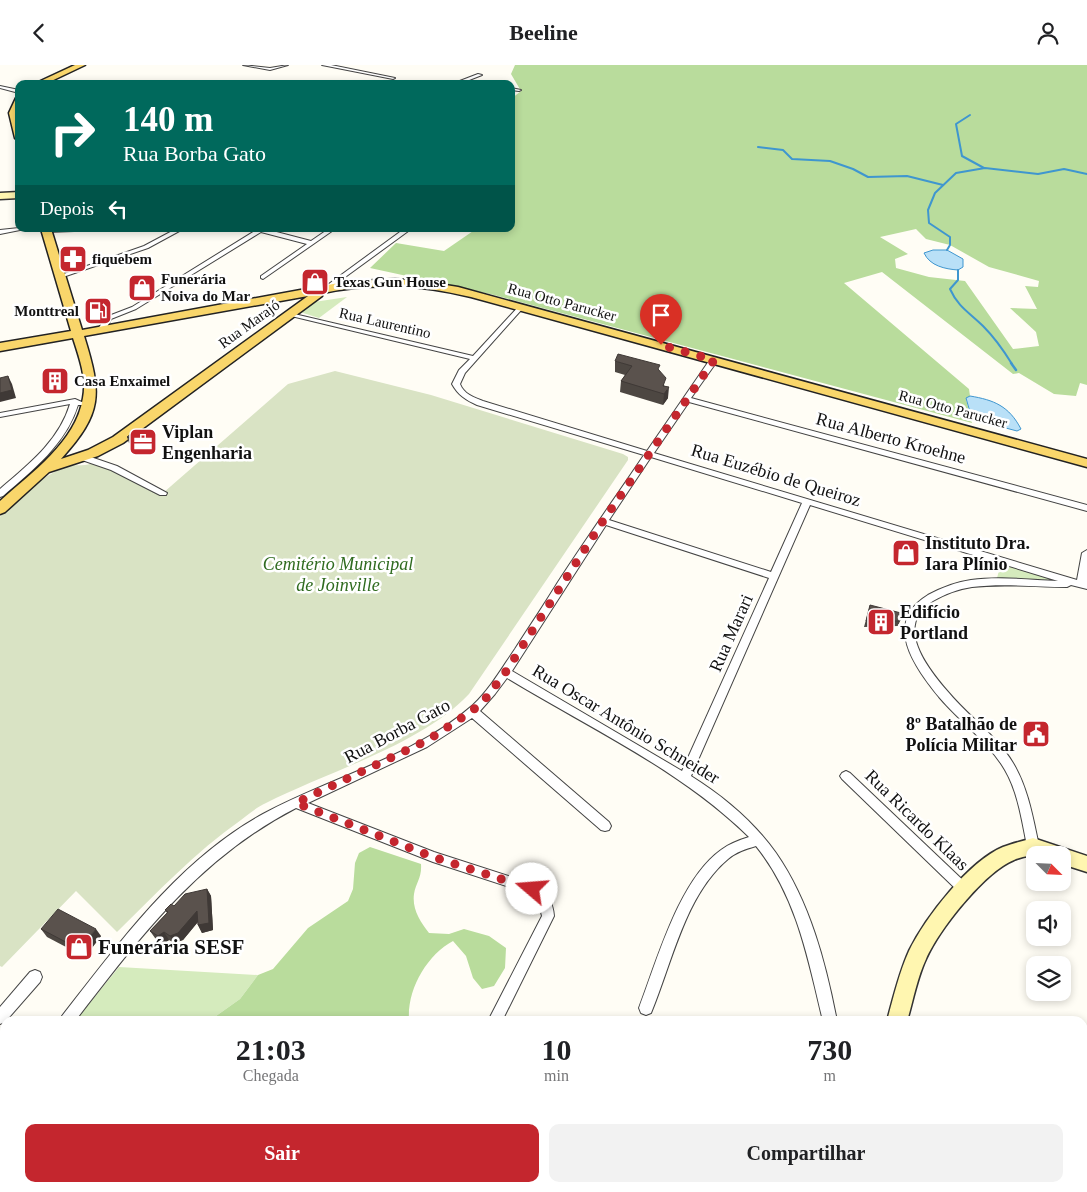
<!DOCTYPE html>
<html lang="pt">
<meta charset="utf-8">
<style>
:root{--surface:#fff;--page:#f2f2f2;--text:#202124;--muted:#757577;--accent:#c4262e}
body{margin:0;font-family:"Times New Roman",serif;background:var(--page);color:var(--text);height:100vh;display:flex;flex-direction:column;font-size:19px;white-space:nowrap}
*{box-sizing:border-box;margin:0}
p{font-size:16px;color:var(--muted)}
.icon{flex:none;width:28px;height:28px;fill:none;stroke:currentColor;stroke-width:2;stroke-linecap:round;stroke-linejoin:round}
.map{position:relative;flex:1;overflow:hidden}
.details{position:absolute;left:0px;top:951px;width:1088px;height:176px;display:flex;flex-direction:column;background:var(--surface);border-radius:15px 15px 0 0;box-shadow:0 2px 8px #0003}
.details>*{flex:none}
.hud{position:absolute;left:15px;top:15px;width:500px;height:152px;border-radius:10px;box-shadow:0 2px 8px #0003;background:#00695c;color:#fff;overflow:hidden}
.needle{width:32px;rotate:114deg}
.controls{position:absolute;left:1026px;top:781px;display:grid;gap:10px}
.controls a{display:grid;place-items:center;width:45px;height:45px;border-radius:10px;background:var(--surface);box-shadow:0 2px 8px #0003;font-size:25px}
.pin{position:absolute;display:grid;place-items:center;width:42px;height:42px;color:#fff;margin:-51px -21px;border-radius:50% 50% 50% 0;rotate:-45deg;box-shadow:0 0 5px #0007}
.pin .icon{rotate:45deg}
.me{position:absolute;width:55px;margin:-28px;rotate:288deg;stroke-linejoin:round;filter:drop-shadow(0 0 4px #0008)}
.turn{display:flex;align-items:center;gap:18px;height:105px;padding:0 25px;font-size:22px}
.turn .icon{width:65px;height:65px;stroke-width:2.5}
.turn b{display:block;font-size:35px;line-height:42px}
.then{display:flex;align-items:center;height:48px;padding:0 25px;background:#0003;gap:10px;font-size:19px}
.eta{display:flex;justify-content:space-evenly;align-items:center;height:85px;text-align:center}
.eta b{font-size:30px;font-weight:700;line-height:35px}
.cta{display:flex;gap:10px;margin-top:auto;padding:10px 25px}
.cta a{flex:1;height:58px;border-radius:10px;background:var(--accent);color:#fff;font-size:20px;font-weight:700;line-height:58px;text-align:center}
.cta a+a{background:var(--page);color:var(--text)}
header{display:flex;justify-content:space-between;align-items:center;height:65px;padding:0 25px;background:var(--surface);font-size:22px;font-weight:700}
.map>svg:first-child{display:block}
</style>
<header><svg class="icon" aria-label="back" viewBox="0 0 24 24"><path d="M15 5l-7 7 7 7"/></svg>Beeline<svg class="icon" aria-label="person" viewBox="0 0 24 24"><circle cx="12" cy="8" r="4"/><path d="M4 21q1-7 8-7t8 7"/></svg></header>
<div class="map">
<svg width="1087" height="1127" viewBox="0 0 1087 1127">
<rect width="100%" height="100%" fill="#fffdf5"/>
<g fill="#d5ebbd">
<polygon points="347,232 319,253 300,247 314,237"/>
<polygon points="1001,498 1060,516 997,513"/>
<polygon points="119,902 258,910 240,934 209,956 75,956"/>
<polygon points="5,1088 5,1122 79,1123 76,1127 0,1127 0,1101"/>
</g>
<g fill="#b9dc9c" fill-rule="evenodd">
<path d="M515,0H1087V320L1080,318L1076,331L1054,329L1019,308L1013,309L882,207L844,218L969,324L970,331L966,334L972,358L490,229L370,203L396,178L444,186L476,164H511V34L521,26L511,9ZM916,164L926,174L950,180L989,202L1039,216L1038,222L1025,221L1037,244L1010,243L1036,267L1039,281L1013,284L965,216L929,212L896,203L895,194L908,189L880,172Z"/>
<path d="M370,782L421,799C422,813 416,817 414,829C412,844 420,856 429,868L449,869L464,864L489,871L506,883L505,903L494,921L482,924L473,913L466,891L453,876C427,890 407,924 409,955L406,956H209L240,934L258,910L273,904L308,863L348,836L353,824L355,798L359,788Z"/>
<polygon points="79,1122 279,1122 279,1123 276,1127 76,1127"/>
</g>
<path fill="#d9e3c4" d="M335,306L431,330L623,389L628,392V395L469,629C421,680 329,706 266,738C257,742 249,749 241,755C195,787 157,828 117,867L76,826L2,902L0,901V452C13,435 45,409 66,402C76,398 87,403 96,396L163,428L288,319Z"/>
<g fill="#b9e0f7" stroke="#3f96cf">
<path d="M933,185H947L963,194V202L958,205C945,204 930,201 924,188Z"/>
<path d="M970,331C994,335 1009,341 1021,364L1017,366L972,354L966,333Z"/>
</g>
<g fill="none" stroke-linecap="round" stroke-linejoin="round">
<g stroke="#3f96cf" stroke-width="2">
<polyline points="970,50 956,59 962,91 984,103"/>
<polyline points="758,82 783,85 792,94 830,96 853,104 868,112 907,111 943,120"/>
<polyline points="947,185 950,180 950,172 929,158 928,145 935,128 956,108 985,103 1038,109 1064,104 1087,109"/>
<path d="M958,205V215L950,224C958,242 970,248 983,261C995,273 1004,286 1012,299"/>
</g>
<polyline stroke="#3f96cf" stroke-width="2.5" points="1011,298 1016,305"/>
<defs>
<g id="street">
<polygon points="243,0 270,3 288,0 270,5"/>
<polygon points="322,0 331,0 395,13 393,14"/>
<polygon points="478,9 482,10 459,19 452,19"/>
<polygon points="0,21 19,25 19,28 0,23"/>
<polygon points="511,23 521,25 519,26 511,25"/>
<polygon points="19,163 25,164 0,169 0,165"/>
<polygon points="45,164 77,164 74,166 47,167 45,166"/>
<polygon points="176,164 183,164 148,183 63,212 58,211 144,181"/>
<polygon points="258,164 265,164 311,176 327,165 332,166 263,214 261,213 261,211 307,179 261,167 136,244 111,254 105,266 98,264 106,252 132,242"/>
<polygon points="404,164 411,164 326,226 322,226 322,224"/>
<path d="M521,240L524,242L523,243L465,308L460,319C464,329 473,332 483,336L647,386L711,293H714L718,295L691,333L1087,440V446L689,337L654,388L1077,515L1082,488L1087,485V524L1071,520L1067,522C1036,522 1003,518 972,522C958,524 945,529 933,536C893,560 927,603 949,628C969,652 997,671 1013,698C1028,723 1033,753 1039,781L1037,785L1033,786L1029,785L1027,781C1022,756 1018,727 1005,705C989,677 960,657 939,632C915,602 882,558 928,530C941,523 956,517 971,515C999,511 1029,515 1058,516L810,440L691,711C723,731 754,757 776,788C810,837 826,899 837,956H823C808,894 797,832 756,781C746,784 736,787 728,794C685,830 672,898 651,948L646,950L641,948L639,943C657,896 679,815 721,785C729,779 739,775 749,772C680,704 589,663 507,613L495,629L480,646L609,757L611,761L609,765L605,766L601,765L472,653L427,682L308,738L434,787L536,820C547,828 553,837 554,851L502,956H488L542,851C540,840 536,835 528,828L433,797L296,743C199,793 140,872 75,956H60L62,951C120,877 179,795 263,749C331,712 414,692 473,640C490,624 502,603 515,584C529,562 544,540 558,517C586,474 615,433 644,390L477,340C466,335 458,330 452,319L459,305L470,294L287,250L290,248L473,291L519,241ZM651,392L802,438L771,507L609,455ZM606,460L769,513L682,706L512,606Z"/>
<path d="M75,334L84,338L83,340H78C66,379 33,405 3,431L0,432V424C28,400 59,376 70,339L0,352V348Z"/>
<polygon points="82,389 117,401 167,428 166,430 160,430 111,405 79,394 79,390"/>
<polygon points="846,706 850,708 968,820 970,824 968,828 964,830 960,828 842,714 840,711 842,708"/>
<polygon points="35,905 40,907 42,912 40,917 5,957 0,959 0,942 30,907"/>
<polygon points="5,1004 5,1019 0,1021 0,1006"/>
<polygon points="404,1122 419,1122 418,1127 402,1127"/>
</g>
<g id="secondary">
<polygon points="19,127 19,133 0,134 0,128"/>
<path d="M1033,773L1087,791V807L1062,799V790C1046,790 1029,788 1014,795C984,807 939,865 926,894C917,913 913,936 907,956H887C893,934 899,908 909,886C925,853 969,796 1003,782C1013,778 1023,776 1033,773Z"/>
<polygon points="864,1122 887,1122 888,1127 864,1127"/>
</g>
<g id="primary">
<polygon points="75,0 85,0 45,19 34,19"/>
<polygon points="16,33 19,33 17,48 19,76 15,73 9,48"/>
<path d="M41,164H51L82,265L344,217L395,214L427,217L458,222L1087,394V402L471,232C421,220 374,217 323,228L322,231L123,378L98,391L49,407L5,447L0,449V436C31,408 76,377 83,333C87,313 79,292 73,273L0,286V278L71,266ZM308,231L113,372L88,385L61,394C103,348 102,329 84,271Z"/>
</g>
</defs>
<use href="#street" stroke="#444" stroke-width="2"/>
<use href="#secondary" stroke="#333" stroke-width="3"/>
<use href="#primary" stroke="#222" stroke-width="3"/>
<use href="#street" fill="#fff" fill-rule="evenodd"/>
<use href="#secondary" fill="#fff6b0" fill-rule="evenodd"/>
<use href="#primary" fill="#f9d66b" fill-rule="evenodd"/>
</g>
<g fill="#4d4742">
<polygon points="615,296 660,306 668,333 663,340 620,327 621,316 625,310 615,307"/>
<polygon points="154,371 156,377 147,384 129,378 127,372"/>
<polygon points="870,540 900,556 898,561 864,562"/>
<polygon points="207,824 211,831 213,865 202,868 198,860 198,857 183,875 174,878 169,875 163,879 155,873 150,866 167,848 165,845"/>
<polygon points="41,864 101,871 85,892 47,872"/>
</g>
<g fill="#3f3936">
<polygon points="8,311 12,319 16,333 0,337 0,328"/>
<polygon points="669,322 668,333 663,340 664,329"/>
<polygon points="154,371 156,377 147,384 145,378"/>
<polygon points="207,824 211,831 213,865 202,868 198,860"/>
<polygon points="197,846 201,853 183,875 174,878 170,871"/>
<polygon points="96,864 101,871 85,892 79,884"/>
<polygon points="164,867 169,875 163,879 158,871"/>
</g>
<g fill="#5a524d" stroke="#3f3936">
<polygon points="618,289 660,300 658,304 666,313 663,321 669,322 664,329 621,316 632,301 615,296"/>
<polygon points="8,311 12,325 0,328 0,313"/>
<polygon points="136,365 154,371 145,378 127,372"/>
<polygon points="870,540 901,548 900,556 866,556"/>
<polygon points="207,824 209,858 198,860 197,846 178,868 170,871 164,867 158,871 150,866 168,847 165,845 171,839 174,841 185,829"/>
<polygon points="58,844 96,864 79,884 41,864"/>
</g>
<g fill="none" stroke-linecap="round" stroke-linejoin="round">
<polyline stroke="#c4262e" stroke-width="9" stroke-dasharray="0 16.2" points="532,824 433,792 296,738 428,675 472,646 486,633 505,608 603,456 714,295 661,280"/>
</g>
<defs>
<symbol id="pharmacy-square" viewBox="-11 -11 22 22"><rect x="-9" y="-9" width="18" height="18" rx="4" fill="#c4262e" stroke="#fff"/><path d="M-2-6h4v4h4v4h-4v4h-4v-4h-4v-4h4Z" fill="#fff"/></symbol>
<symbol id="shop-square" viewBox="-11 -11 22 22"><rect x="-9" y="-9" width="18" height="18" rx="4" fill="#c4262e" stroke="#fff"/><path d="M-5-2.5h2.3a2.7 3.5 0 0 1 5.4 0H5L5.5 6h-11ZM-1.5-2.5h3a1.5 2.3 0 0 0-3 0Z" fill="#fff"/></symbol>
<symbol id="fuel-square" viewBox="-11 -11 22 22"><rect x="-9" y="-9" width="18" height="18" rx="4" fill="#c4262e" stroke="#fff"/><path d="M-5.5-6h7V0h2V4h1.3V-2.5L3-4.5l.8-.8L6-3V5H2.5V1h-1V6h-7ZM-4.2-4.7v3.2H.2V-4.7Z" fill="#fff"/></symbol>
<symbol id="building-square" viewBox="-11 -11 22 22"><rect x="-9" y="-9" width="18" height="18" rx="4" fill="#c4262e" stroke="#fff"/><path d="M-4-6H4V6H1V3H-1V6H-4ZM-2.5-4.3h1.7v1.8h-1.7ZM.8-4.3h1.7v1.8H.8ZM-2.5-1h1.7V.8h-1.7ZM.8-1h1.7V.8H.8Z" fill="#fff"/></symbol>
<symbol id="office-square" viewBox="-11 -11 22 22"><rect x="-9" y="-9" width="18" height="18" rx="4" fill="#c4262e" stroke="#fff"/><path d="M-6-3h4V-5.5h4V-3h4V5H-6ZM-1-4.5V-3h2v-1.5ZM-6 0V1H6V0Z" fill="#fff"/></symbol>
<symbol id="civic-square" viewBox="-11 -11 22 22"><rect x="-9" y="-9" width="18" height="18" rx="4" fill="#c4262e" stroke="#fff"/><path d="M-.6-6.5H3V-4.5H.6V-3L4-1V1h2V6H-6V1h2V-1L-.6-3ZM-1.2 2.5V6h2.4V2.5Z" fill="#fff"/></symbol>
</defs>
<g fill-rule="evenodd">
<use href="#pharmacy-square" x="57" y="178" width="32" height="32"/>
<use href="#shop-square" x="299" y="201" width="32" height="32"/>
<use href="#shop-square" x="126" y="207" width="32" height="32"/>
<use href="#fuel-square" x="82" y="230" width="32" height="32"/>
<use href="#building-square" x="39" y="300" width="32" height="32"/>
<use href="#office-square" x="127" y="361" width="32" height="32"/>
<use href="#shop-square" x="890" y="472" width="32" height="32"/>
<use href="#building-square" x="865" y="541" width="32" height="32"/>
<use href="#civic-square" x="1020" y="653" width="32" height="32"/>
<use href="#shop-square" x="63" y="866" width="32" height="32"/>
</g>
<g text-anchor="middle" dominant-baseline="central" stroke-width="5" stroke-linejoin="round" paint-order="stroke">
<g font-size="15" font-weight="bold" fill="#111" stroke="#fff" text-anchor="start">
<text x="92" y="194">fiquebem</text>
<text x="161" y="214">Funerária<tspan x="161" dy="17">Noiva do Mar</tspan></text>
<text x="334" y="217">Texas Gun House</text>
<text x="79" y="246" text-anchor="end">Monttreal</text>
<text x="74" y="316">Casa Enxaimel</text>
</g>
<g font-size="15" fill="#111" stroke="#fff">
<text transform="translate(562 237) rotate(15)">Rua Otto Parucker</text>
<text transform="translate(385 258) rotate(13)">Rua Laurentino</text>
<text transform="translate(249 259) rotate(-36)">Rua Marajó</text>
<text transform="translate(953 344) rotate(15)">Rua Otto Parucker</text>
</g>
<g font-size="18" font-weight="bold" fill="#111" stroke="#fff" text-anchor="start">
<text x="162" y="367">Viplan<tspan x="162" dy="21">Engenharia</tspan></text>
<text x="925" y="478">Instituto Dra.<tspan x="925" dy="21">Iara Plínio</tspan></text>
<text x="900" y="547">Edifício<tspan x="900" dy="21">Portland</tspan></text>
<text x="1017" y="659" text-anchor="end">8º Batalhão de<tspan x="1017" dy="21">Polícia Militar</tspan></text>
</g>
<g font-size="18" fill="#111" stroke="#fff">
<text transform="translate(891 373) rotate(15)">Rua Alberto Kroehne</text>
<text transform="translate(776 410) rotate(17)">Rua Euzébio de Queiroz</text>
<text transform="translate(731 568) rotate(-66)">Rua Marari</text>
<text transform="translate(626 659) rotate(31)">Rua Oscar Antônio Schneider</text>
<text transform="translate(397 666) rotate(-28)">Rua Borba Gato</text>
<text transform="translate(917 755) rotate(44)">Rua Ricardo Klaas</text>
</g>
<g font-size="18" font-style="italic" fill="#2f6b1f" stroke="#fff">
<text x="338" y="499">Cemitério Municipal<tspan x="338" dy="21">de Joinville</tspan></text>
</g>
<g font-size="21" font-weight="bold" fill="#111" stroke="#fff" text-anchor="start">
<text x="98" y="882">Funerária SESF</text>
</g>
</g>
</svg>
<div class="controls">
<a><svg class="needle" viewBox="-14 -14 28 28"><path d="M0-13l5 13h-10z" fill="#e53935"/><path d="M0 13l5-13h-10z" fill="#757577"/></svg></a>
<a><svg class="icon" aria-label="sound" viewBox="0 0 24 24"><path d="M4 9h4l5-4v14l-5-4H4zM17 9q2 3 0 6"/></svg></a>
<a><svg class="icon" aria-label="layers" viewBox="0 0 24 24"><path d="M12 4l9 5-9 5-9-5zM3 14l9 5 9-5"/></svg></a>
</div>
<div class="pin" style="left:661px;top:280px;background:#d93025"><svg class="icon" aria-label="arrive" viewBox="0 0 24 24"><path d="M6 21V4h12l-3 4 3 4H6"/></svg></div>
<svg class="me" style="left:532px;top:824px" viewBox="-20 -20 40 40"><circle r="19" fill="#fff"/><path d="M0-13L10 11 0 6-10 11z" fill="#c4262e"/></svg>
<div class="hud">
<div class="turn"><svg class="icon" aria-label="right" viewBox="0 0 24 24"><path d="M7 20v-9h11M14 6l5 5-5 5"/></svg><div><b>140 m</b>Rua Borba Gato</div></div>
<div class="then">Depois<svg class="icon" aria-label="left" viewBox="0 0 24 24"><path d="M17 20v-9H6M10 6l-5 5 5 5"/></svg></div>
</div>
<section class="details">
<div class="eta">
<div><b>21:03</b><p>Chegada</p></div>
<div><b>10</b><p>min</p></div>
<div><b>730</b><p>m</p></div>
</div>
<div class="cta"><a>Sair</a><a>Compartilhar</a></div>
</section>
</div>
